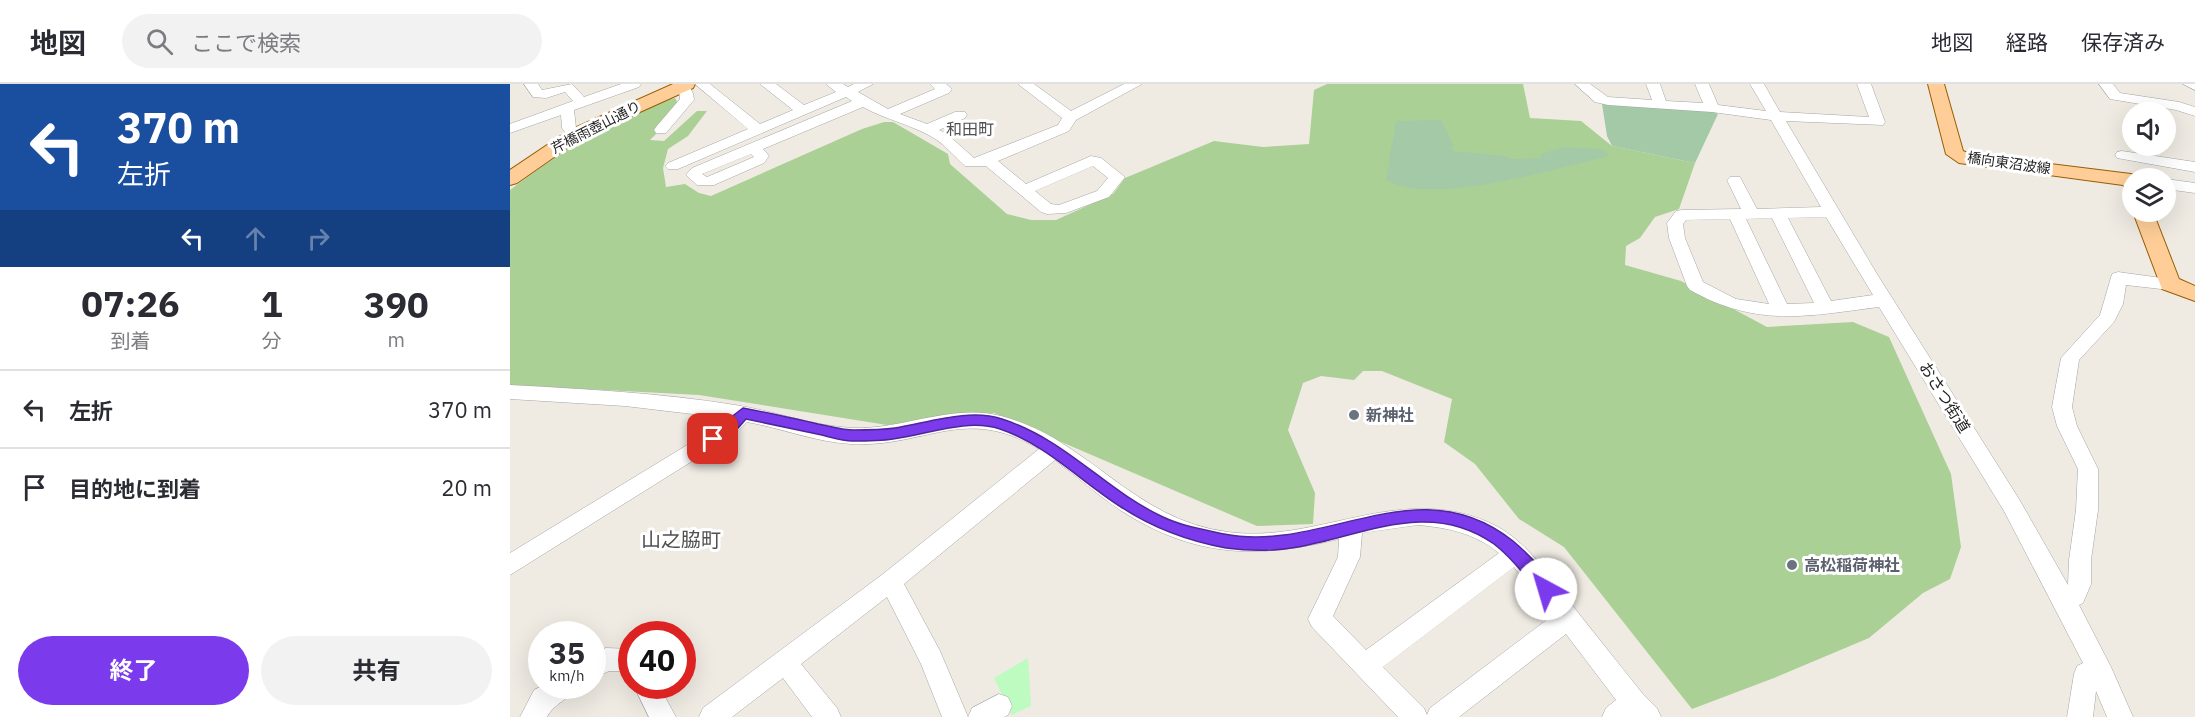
<!DOCTYPE html>
<html lang="ja">
<meta charset="utf-8">
<style>
:root{--surface:#fff;--page:#f2f2f3;--text:#2b2b33;--muted:#7c7c81;--line:#e1e1e2;--accent:#7c3aed}
body{margin:0;font-family:"IBM Plex Sans","Noto Sans JP",sans-serif;background:var(--page);color:var(--text);height:100vh;display:flex;flex-direction:column;font-size:22px;white-space:nowrap}
*{box-sizing:border-box;margin:0}
p{font-size:20px;color:var(--muted)}
.icon{flex:none;width:33px;height:33px;fill:none;stroke:currentColor;stroke-width:2;stroke-linecap:round;stroke-linejoin:round}
.map{position:relative;flex:1;overflow:hidden}
.panel{display:flex;flex-direction:column;background:var(--surface);width:510px}
.panel>*{flex:none}
.banner{background:#1a4fa0;color:#fff;overflow:hidden}
.controls{position:absolute;left:1612px;top:18px;display:grid;gap:12px}
.controls a{display:grid;place-items:center;width:54px;height:54px;border-radius:50%;background:var(--surface);box-shadow:0 6px 24px #0002;font-size:30px}
.speed{position:absolute;left:18px;top:537px;display:flex;gap:12px;font-size:30px;font-weight:700;text-align:center}
.speed>*{display:grid;place-content:center;width:78px;height:78px;border-radius:50%;background:var(--surface);box-shadow:0 6px 24px #0002;line-height:1}
.speed small{font-size:15px;font-weight:400}
.speed .limit{border:9px solid #d22;background:#fff;color:#111}
.pin{position:absolute;display:grid;place-items:center;width:51px;height:51px;color:#fff;margin:-26px;border-radius:12px;box-shadow:0 3px 9px #0006}
.me{position:absolute;width:66px;margin:-33px;rotate:321deg;stroke-linejoin:round;filter:drop-shadow(0 0 4px #0008)}
.turn{display:flex;align-items:center;gap:21px;height:126px;padding:0 18px;font-size:27px}
.turn .icon{width:78px;height:78px;stroke-width:2.5}
.turn b{display:block;font-size:42px;line-height:51px}
.lanes{display:flex;align-items:center;height:57px;padding:0 18px;background:#0003;justify-content:center;gap:30px;direction:ltr}
.lanes .off{opacity:.35}
.eta{display:flex;justify-content:space-evenly;align-items:center;height:102px;text-align:center}
.eta b{font-size:36px;font-weight:700;line-height:42px}
.button{display:flex;gap:12px;margin-top:auto;padding:12px 18px}
.button a{flex:1;height:69px;border-radius:36px;background:var(--accent);color:#fff;font-size:24px;font-weight:700;line-height:69px;text-align:center}
.button a+a{background:var(--page);color:var(--text)}
ul{padding:0;list-style:none}
li{display:flex;align-items:center;gap:18px;height:78px;padding:0 18px;border-top:2px solid var(--line)}
li div{flex:1}
li b{display:block;font-size:22px}
li em{font-style:normal}
header{display:flex;align-items:center;gap:36px;box-sizing:border-box;height:84px;padding:0 30px;background:var(--surface);border-bottom:2px solid var(--line)}
header strong{font-size:28px}
nav{display:flex;gap:33px;margin-inline-start:auto;font-size:21px}
.search{width:420px;height:54px;background:var(--page);display:flex;align-items:center;gap:15px;box-sizing:border-box;padding:0 21px;border-radius:33px;color:var(--muted);font-size:22px}
main{display:flex;flex:1;min-height:0}
.map>svg:first-child{display:block}
</style>
<header>
<strong>地図</strong>
<div class="search"><svg class="icon" aria-label="search" viewBox="0 0 24 24"><circle cx="10" cy="10" r="6"/><path d="M15 15l6 6"/></svg>ここで検索</div>
<nav><a>地図</a><a>経路</a><a>保存済み</a></nav>
</header>
<main>
<section class="panel">
<div class="banner">
<div class="turn"><svg class="icon" aria-label="left" viewBox="0 0 24 24"><path d="M17 20v-9H6M10 6l-5 5 5 5"/></svg><div><b>370 m</b>左折</div></div>
<div class="lanes"><svg class="icon" aria-label="left" viewBox="0 0 24 24"><path d="M17 20v-9H6M10 6l-5 5 5 5"/></svg><svg class="icon off" aria-label="ahead" viewBox="0 0 24 24"><path d="M12 20V5M6 11l6-6 6 6"/></svg><svg class="icon off" aria-label="right" viewBox="0 0 24 24"><path d="M7 20v-9h11M14 6l5 5-5 5"/></svg></div>
</div>
<div class="eta">
<div><b>07:26</b><p>到着</p></div>
<div><b>1</b><p>分</p></div>
<div><b>390</b><p>m</p></div>
</div>
<ul>
<li><svg class="icon" aria-label="left" viewBox="0 0 24 24"><path d="M17 20v-9H6M10 6l-5 5 5 5"/></svg><div><b>左折</b></div><em>370 m</em></li>
<li><svg class="icon" aria-label="arrive" viewBox="0 0 24 24"><path d="M6 21V4h12l-3 4 3 4H6"/></svg><div><b>目的地に到着</b></div><em>20 m</em></li>
</ul>
<div class="button"><a>終了</a><a>共有</a></div>
</section>
<div class="map">
<svg width="1685" height="633" viewBox="0 0 1685 633">
<rect width="100%" height="100%" fill="#efebe3"/>
<path fill="#aad096" d="M817,0H1013L1020,34L1071,37L1102,62L1185,79L1169,125L1145,133L1130,154L1116,162L1115,181L1171,197L1257,243L1343,238L1379,253L1441,390L1451,463L1440,495L1413,509L1359,554L1264,594L1182,625L1054,463L1009,435L965,380L934,358L942,315L872,287H853L844,296L811,292L793,299L778,346L805,409L803,440L747,442L484,329L377,341L189,311L0,301V106C50,69 104,31 165,14L170,23L161,35L140,56L154,57L187,27H197L178,52L158,65L153,84L156,103L175,100L189,109L201,112L352,45L374,38H383L438,70L440,80L497,130L521,136H546L603,110L615,94L704,57L753,63L799,60L804,6Z"/>
<g fill="#a3c9a7">
<polygon points="1092,20 1149,21 1202,27 1208,30 1185,79 1102,62 1097,52"/>
<path d="M931,36L943,60L942,67L995,72L1002,75L1031,74V70L1054,63L1092,65L1099,72C1048,84 921,123 876,96L886,37Z"/>
</g>
<polygon fill="#befbc0" points="518,574 521,622 502,631 484,594"/>
<g fill="none" stroke-linecap="round" stroke-linejoin="round">
<defs>
<g id="minor">
<polygon points="14,0 28,0 32,6 62,0 74,13 111,0 131,0 129,3 64,26 66,44 71,51 64,55 59,54 52,44 51,31 0,49 0,40 63,17 55,8 36,14 23,13"/>
<path d="M166,0C179,0 183,4 184,16L156,49H146L144,46L146,43L170,15L169,8L164,3Z"/>
<path d="M185,0H200L250,40L283,26L250,0H266L294,21L326,8L316,0H333L338,3L344,0H363L348,8L378,25L425,5L420,0H436L442,5L439,9L390,30L417,40L445,28H455L457,31L455,34L429,46L437,50L464,74L548,41L552,34L508,0H524L561,27L614,0H632L566,36L559,47L488,77L516,100L581,72L591,74L615,93L599,113L556,129L537,130L531,128L476,82H455C446,74 437,63 427,56C404,41 376,36 353,23L253,65L259,72L254,79L204,101H187L176,91L182,84L342,17L336,13L168,85H158L155,82L158,79L238,45ZM241,70L244,73L197,93L192,90ZM583,82L598,94L587,107L549,121L541,120L525,107Z"/>
<path d="M1065,0H1080L1098,13L1142,16L1136,0H1150L1156,17L1193,19L1185,0H1199L1208,21L1256,27L1240,0H1254L1270,28L1359,33L1347,0H1361L1375,38L1373,41L1276,37L1367,190L1509,415L1558,501L1559,476L1566,426L1568,385L1547,342L1542,323L1551,274L1590,231L1602,190L1608,188L1666,196L1669,200L1666,204L1660,206L1616,201L1613,220L1604,238L1569,276L1562,323L1567,342L1588,385V426L1581,476V500L1573,519L1569,521L1601,583L1623,633H1597L1586,607L1583,633H1557L1564,590L1567,582L1573,579L1494,427L1369,223C1297,232 1248,244 1180,206L1177,202L1159,154L1157,139L1166,127L1172,126L1231,125L1217,96L1220,93H1230L1247,125L1311,123L1261,36L1202,28L1098,21L1085,18ZM1316,133L1363,211L1321,217L1278,134ZM1262,134L1304,219L1277,220L1236,135ZM1220,135L1259,220L1226,215L1193,198L1175,154L1173,140L1176,136Z"/>
<polygon points="1589,0 1603,0 1610,9 1669,18 1685,23 1685,32 1666,26 1600,15"/>
<polygon points="1673,0 1685,0 1685,6"/>
<polygon points="1612,67 1685,78 1685,88 1607,74 1605,71 1607,68"/>
<polygon points="1656,95 1685,99 1685,109 1656,105"/>
<path d="M0,301C75,305 151,309 225,321C264,327 303,342 342,344C392,346 442,319 491,332C578,354 622,436 718,448C808,460 887,399 978,438C1015,454 1038,490 1062,521C1085,550 1109,580 1132,609L1147,624L1151,633H1092L1096,624L1106,616L1056,550L949,633H888L802,543L798,535L828,473L829,455C746,475 685,474 610,426C587,411 567,392 545,376L394,500L430,567L458,633H432L411,580L377,513L291,580L327,624L331,633H302L273,594L222,633H189L193,624L373,490L529,365C454,320 415,364 341,360C305,358 271,344 237,338L224,351L0,491V469L210,341L216,334L115,322L0,315ZM908,441C939,444 964,449 989,469L856,566L823,532L850,473L852,449ZM1004,483L1042,532L920,624L917,631L914,624L873,583Z"/>
<polygon points="96,564 122,565 122,587 99,587 82,595 82,570"/>
<path d="M32,602H66C60,616 44,619 37,633H10L24,606Z"/>
<polygon points="124,602 149,602 166,633 139,633"/>
<polygon points="489,610 498,613 502,622 498,631 494,633 458,633 462,624"/>
</g>
<g id="major">
<polygon points="163,0 185,0 183,4 70,55 7,99 0,101 0,86 58,47"/>
<polygon points="1418,0 1434,0 1453,67 1460,70 1621,90 1629,94 1623,94 1623,107 1616,105 1613,101 1449,79 1436,70"/>
<polygon points="1623,128 1643,128 1669,195 1685,202 1685,217 1652,205"/>
</g>
</defs>
<use href="#minor" stroke="#a5a5a5" stroke-width="1"/>
<use href="#major" stroke="#975e00" stroke-width="2"/>
<use href="#minor" fill="#fff" fill-rule="evenodd"/>
<use href="#major" fill="#ffce98" fill-rule="evenodd"/>
</g>
<path fill="#7c3aed" stroke="#51269a" stroke-width="1.5" d="M233,324C258,329 283,334 308,340C320,342 332,346 344,346C357,346 371,346 385,344C417,339 459,324 492,335C557,356 595,406 653,433C672,442 694,446 714,450C815,470 907,381 1003,457C1017,469 1036,488 1044,505L1041,510L1036,512L1030,510C1016,493 1002,474 984,460C920,415 855,451 788,463C766,467 738,467 716,464C678,457 643,444 611,423C570,397 537,361 490,345C456,334 417,351 383,355C370,357 355,357 342,357C331,357 318,352 307,350C283,345 259,340 236,335C227,345 213,364 198,359L196,355L198,351Z"/>
<g fill="#6b7280" stroke="#fff" stroke-width="2">
<circle cx="844" cy="331" r="6"/>
<circle cx="1282" cy="481" r="6"/>
</g>
<g text-anchor="middle" dominant-baseline="central" stroke-width="6" stroke-linejoin="round" paint-order="stroke">
<g font-size="14" fill="#1e1e1e" stroke="#fff">
<text transform="translate(86 43) rotate(-27)">芹橋雨壺山通り</text>
<text transform="translate(1499 79) rotate(8)">橋向東沼波線</text>
</g>
<g font-size="16" fill="#515151" stroke="#fff">
<text x="460" y="45">和田町</text>
</g>
<g font-size="16" fill="#1e1e1e" stroke="#fff">
<text transform="translate(1435 313) rotate(58)">おさつ街道</text>
</g>
<g font-size="16" font-weight="bold" fill="#5b616d" stroke="#fff" text-anchor="start">
<text x="856" y="331">新神社</text>
<text x="1294" y="481">高松稲荷神社</text>
</g>
<g font-size="20" fill="#515151" stroke="#fff">
<text x="171" y="455">山之脇町</text>
</g>
</g>
</svg>
<div class="controls">
<a><svg class="icon" aria-label="sound" viewBox="0 0 24 24"><path d="M4 9h4l5-4v14l-5-4H4zM17 9q2 3 0 6"/></svg></a>
<a><svg class="icon" aria-label="layers" viewBox="0 0 24 24"><path d="M12 4l9 5-9 5-9-5zM3 14l9 5 9-5"/></svg></a>
</div>
<div class="speed"><div>35<small>km/h</small></div><div class="limit">40</div></div>
<div class="pin" style="left:203px;top:355px;background:#d93025"><svg class="icon" aria-label="arrive" viewBox="0 0 24 24"><path d="M6 21V4h12l-3 4 3 4H6"/></svg></div>
<svg class="me" style="left:1036px;top:505px" viewBox="-20 -20 40 40"><circle r="19" fill="#fff"/><path d="M0-13L10 11 0 6-10 11z" fill="#7c3aed"/></svg>
</div>
</main>
